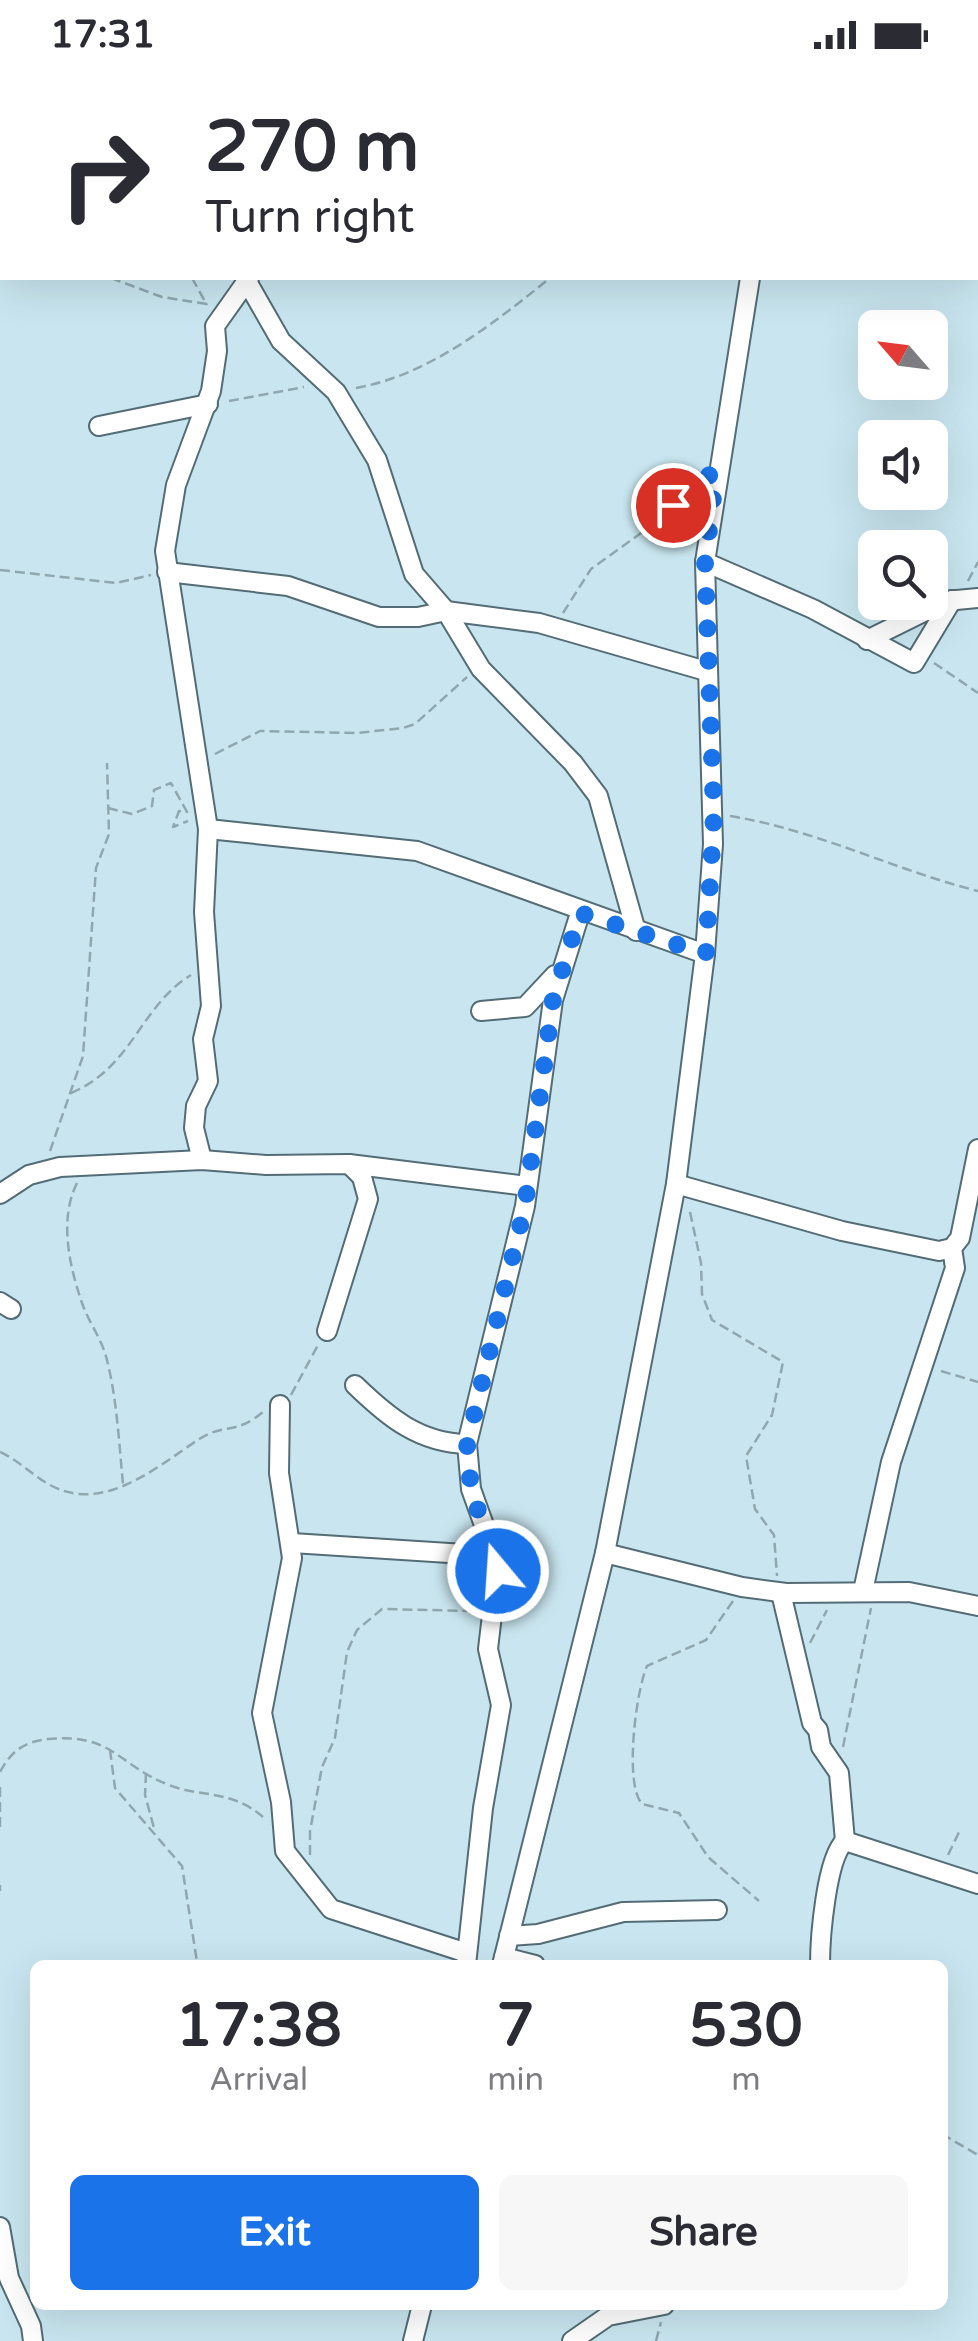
<!DOCTYPE html>
<style>
:root{--surface:#fff;--page:#f7f7f7;--text:#2b2b33;--muted:#7c7c81;--accent:#1a73e8}
body{margin:0;font-family:"Varela Round",sans-serif;background:var(--page);color:var(--text);height:100vh;display:flex;flex-direction:column;font-size:38px;white-space:nowrap}
*{box-sizing:border-box;margin:0}
p{font-size:32px;color:var(--muted)}
.icon{flex:none;width:55px;height:55px;fill:none;stroke:currentColor;stroke-width:2;stroke-linecap:round;stroke-linejoin:round}
.map{position:relative;flex:1;overflow:hidden}
.details{position:absolute;left:30px;top:1890px;width:918px;height:350px;display:flex;flex-direction:column;background:var(--surface);border-radius:15px;box-shadow:0 10px 40px #0002}
.details>*{flex:none}
.guide{position:absolute;left:0px;top:0px;width:980px;height:210px;box-shadow:0 10px 40px #0002;background:#fff;color:var(--text);overflow:hidden}
.needle{width:65px;rotate:298deg}
.tools{position:absolute;left:858px;top:240px;display:grid;gap:20px}
.tools a{display:grid;place-items:center;width:90px;height:90px;border-radius:15px;background:var(--surface);box-shadow:0 10px 40px #0002;font-size:50px}
.pin{position:absolute;display:grid;place-items:center;width:85px;height:85px;color:#fff;margin:-42px;border:5px solid #fff;border-radius:50%;box-shadow:0 2px 10px #0007}
.me{position:absolute;width:110px;margin:-55px;rotate:342deg;stroke-linejoin:round;filter:drop-shadow(0 0 8px #0008)}
.turn{display:flex;align-items:center;gap:35px;height:210px;padding:0 40px;font-size:45px}
.turn .icon{width:130px;height:130px;stroke-width:2.5}
.turn b{display:block;font-size:70px;line-height:85px}
.eta{display:flex;justify-content:space-evenly;align-items:center;height:170px;text-align:center}
.eta b{font-size:60px;font-weight:800;line-height:70px}
.cta{display:flex;gap:20px;margin-top:auto;padding:20px 40px}
.cta a{flex:1;height:115px;border-radius:15px;background:var(--accent);color:#fff;font-size:40px;font-weight:800;line-height:115px;text-align:center}
.cta a+a{background:var(--page);color:var(--text)}
.status{display:flex;justify-content:space-between;align-items:center;height:70px;padding:0 50px;background:var(--surface);direction:ltr}
.status svg{height:28px;fill:currentColor}
.map>svg:first-child{display:block}
</style>
<div class="status"><b>17:31</b><svg viewBox="0 0 49 12"><path d="M0 12V9h3v3zM5 12V6h3v6zM10 12V3h3v9zM15 12V0h3v12zM26 1h20v11H26zM47 4h2v5h-2z"/></svg></div>
<div class="map">
<svg width="978" height="2271" viewBox="0 0 978 2271">
<rect width="100%" height="100%" fill="#c9e6f0"/>
<g fill="none" stroke-linecap="round" stroke-linejoin="round">
<defs>
<g id="minor">
<polyline points="274,0 274,2"/>
<polyline points="161,2 161,0"/>
<polyline points="800,2 801,0"/>
<polyline points="1,175 2,159"/>
<polyline points="245,208 281,271 336,322 377,390 414,504 446,541 481,599 573,693 598,726 636,861"/>
<polyline points="99,356 208,334"/>
<polyline points="705,492 813,539 914,593 952,530"/>
<polyline points="167,502 288,516 379,547 418,547 446,541 539,553 706,601"/>
<polyline points="867,570 946,531 978,528"/>
<polyline points="208,759 417,781 705,884"/>
<polyline points="481,941 525,937 555,905"/>
<polyline points="202,1090 194,1058 196,1036 208,1011 203,969 211,936 204,842 208,759 165,481 176,415 211,321 217,281 215,256 249,208"/>
<polyline points="676,1114 842,1161 939,1181 952,1178 960,1168 978,1079"/>
<polyline points="0,1124 29,1105 60,1097 202,1090 266,1095 349,1094 527,1116"/>
<polyline points="0,1232 11,1239"/>
<polyline points="327,1261 368,1129 362,1107 349,1094"/>
<path d="M355,1315C388,1347 419,1373 467,1374"/>
<polyline points="280,1335 279,1403 292,1488 262,1643 281,1732 285,1781 331,1839 467,1883"/>
<polyline points="292,1473 496,1486"/>
<polyline points="605,1483 742,1517 786,1523 909,1522 978,1536"/>
<polyline points="863,1521 891,1392 955,1198 952,1178"/>
<polyline points="781,1523 812,1653 818,1660 821,1677 839,1703 845,1771"/>
<polyline points="509,1866 538,1864 623,1842 717,1840"/>
<polyline points="504,1887 535,1895"/>
<polyline points="466,1895 483,1738 501,1635 488,1579 498,1494 471,1419 467,1374 525,1136 553,930 580,843"/>
<polyline points="502,1895 605,1483 676,1114 705,884 713,774 705,492 750,208"/>
<path d="M820,1895C820,1869 826,1788 845,1771L978,1814"/>
<polyline points="0,2157 9,2208 31,2256 33,2271"/>
<polyline points="413,2271 422,2235"/>
<polyline points="572,2271 608,2246 664,2235"/>
</g>
</defs>
<use href="#minor" stroke="#536c75" stroke-width="22"/>
<g stroke="#90a7af" stroke-width="2.5" stroke-dasharray="10 5" stroke-linecap="butt">
<polyline points="860,0 863,2"/>
<polyline points="978,139 978,140"/>
<polyline points="111,208 162,227 207,234"/>
<polyline points="192,208 207,235"/>
<path d="M356,318C429,305 493,254 550,208"/>
<polyline points="229,331 304,317"/>
<polyline points="0,500 116,513 151,505"/>
<polyline points="968,511 978,492"/>
<polyline points="563,543 591,499 648,458 702,407"/>
<polyline points="934,593 978,623"/>
<polyline points="215,684 260,661 357,663 403,658 415,654 467,607"/>
<polyline points="108,738 132,744 152,736 154,720 171,713 187,742 179,741 173,757 188,751"/>
<path d="M730,746C817,760 894,800 978,821"/>
<path d="M71,1023C133,997 140,936 191,905"/>
<polyline points="50,1081 83,986 96,798 109,764 107,693"/>
<path d="M77,1113C59,1149 69,1195 82,1233C89,1253 102,1269 107,1290C117,1330 119,1373 123,1414"/>
<polyline points="690,1142 701,1193 702,1224 712,1250 783,1292 772,1345 746,1386 755,1439 774,1465 777,1506"/>
<polyline points="941,1301 978,1312"/>
<polyline points="291,1325 318,1275"/>
<path d="M0,1382C20,1391 34,1407 52,1416C106,1444 160,1394 201,1368C225,1353 237,1365 264,1341"/>
<path d="M733,1531L706,1570L647,1596C636,1621 624,1714 642,1734L679,1743L708,1787L759,1831"/>
<polyline points="810,1573 827,1540"/>
<polyline points="843,1677 871,1538"/>
<polyline points="110,1680 115,1718 182,1796 197,1892"/>
<path d="M0,1702C12,1680 24,1672 48,1669C114,1663 117,1695 169,1715C203,1728 230,1719 263,1747"/>
<polyline points="146,1703 145,1725 154,1758"/>
<polyline points="0,1717 0,1762"/>
<polyline points="310,1785 310,1761 322,1697 335,1668 347,1582 357,1560 382,1539 473,1541"/>
<polyline points="948,1785 961,1758"/>
<polyline points="0,1815 0,1821"/>
<polyline points="942,2064 978,2085"/>
<polyline points="656,2271 661,2252"/>
</g>
<use href="#minor" stroke="#fff" stroke-width="18"/>
</g>
<g fill="none" stroke-linecap="round" stroke-linejoin="round">
<polyline stroke="#1a73e8" stroke-width="18" stroke-dasharray="0 32.4" points="498,1501 471,1419 467,1374 525,1136 553,930 580,843 706,884 714,744 705,492 716,404 700,407 673,435"/>
</g>
</svg>
<div class="tools">
<a><svg class="needle" viewBox="-14 -14 28 28"><path d="M0-13l5 13h-10z" fill="#e53935"/><path d="M0 13l5-13h-10z" fill="#7c7c81"/></svg></a>
<a><svg class="icon" aria-label="sound" viewBox="0 0 24 24"><path d="M4 9h4l5-4v14l-5-4H4zM17 9q2 3 0 6"/></svg></a>
<a><svg class="icon" aria-label="search" viewBox="0 0 24 24"><circle cx="10" cy="10" r="6"/><path d="M15 15l6 6"/></svg></a>
</div>
<div class="pin" style="left:673px;top:435px;background:#d93025"><svg class="icon" aria-label="arrive" viewBox="0 0 24 24"><path d="M6 21V4h12l-3 4 3 4H6"/></svg></div>
<svg class="me" style="left:498px;top:1501px" viewBox="-20 -20 40 40"><circle r="17" fill="#1a73e8" stroke="#fff" stroke-width="3"/><path d="M0-11L8 9 0 5-8 9z" fill="#fff"/></svg>
<div class="guide">
<div class="turn"><svg class="icon" aria-label="right" viewBox="0 0 24 24"><path d="M7 20v-9h11M14 6l5 5-5 5"/></svg><div><b>270 m</b>Turn right</div></div>
</div>
<section class="details">
<div class="eta">
<div><b>17:38</b><p>Arrival</p></div>
<div><b>7</b><p>min</p></div>
<div><b>530</b><p>m</p></div>
</div>
<div class="cta"><a>Exit</a><a>Share</a></div>
</section>
</div>
